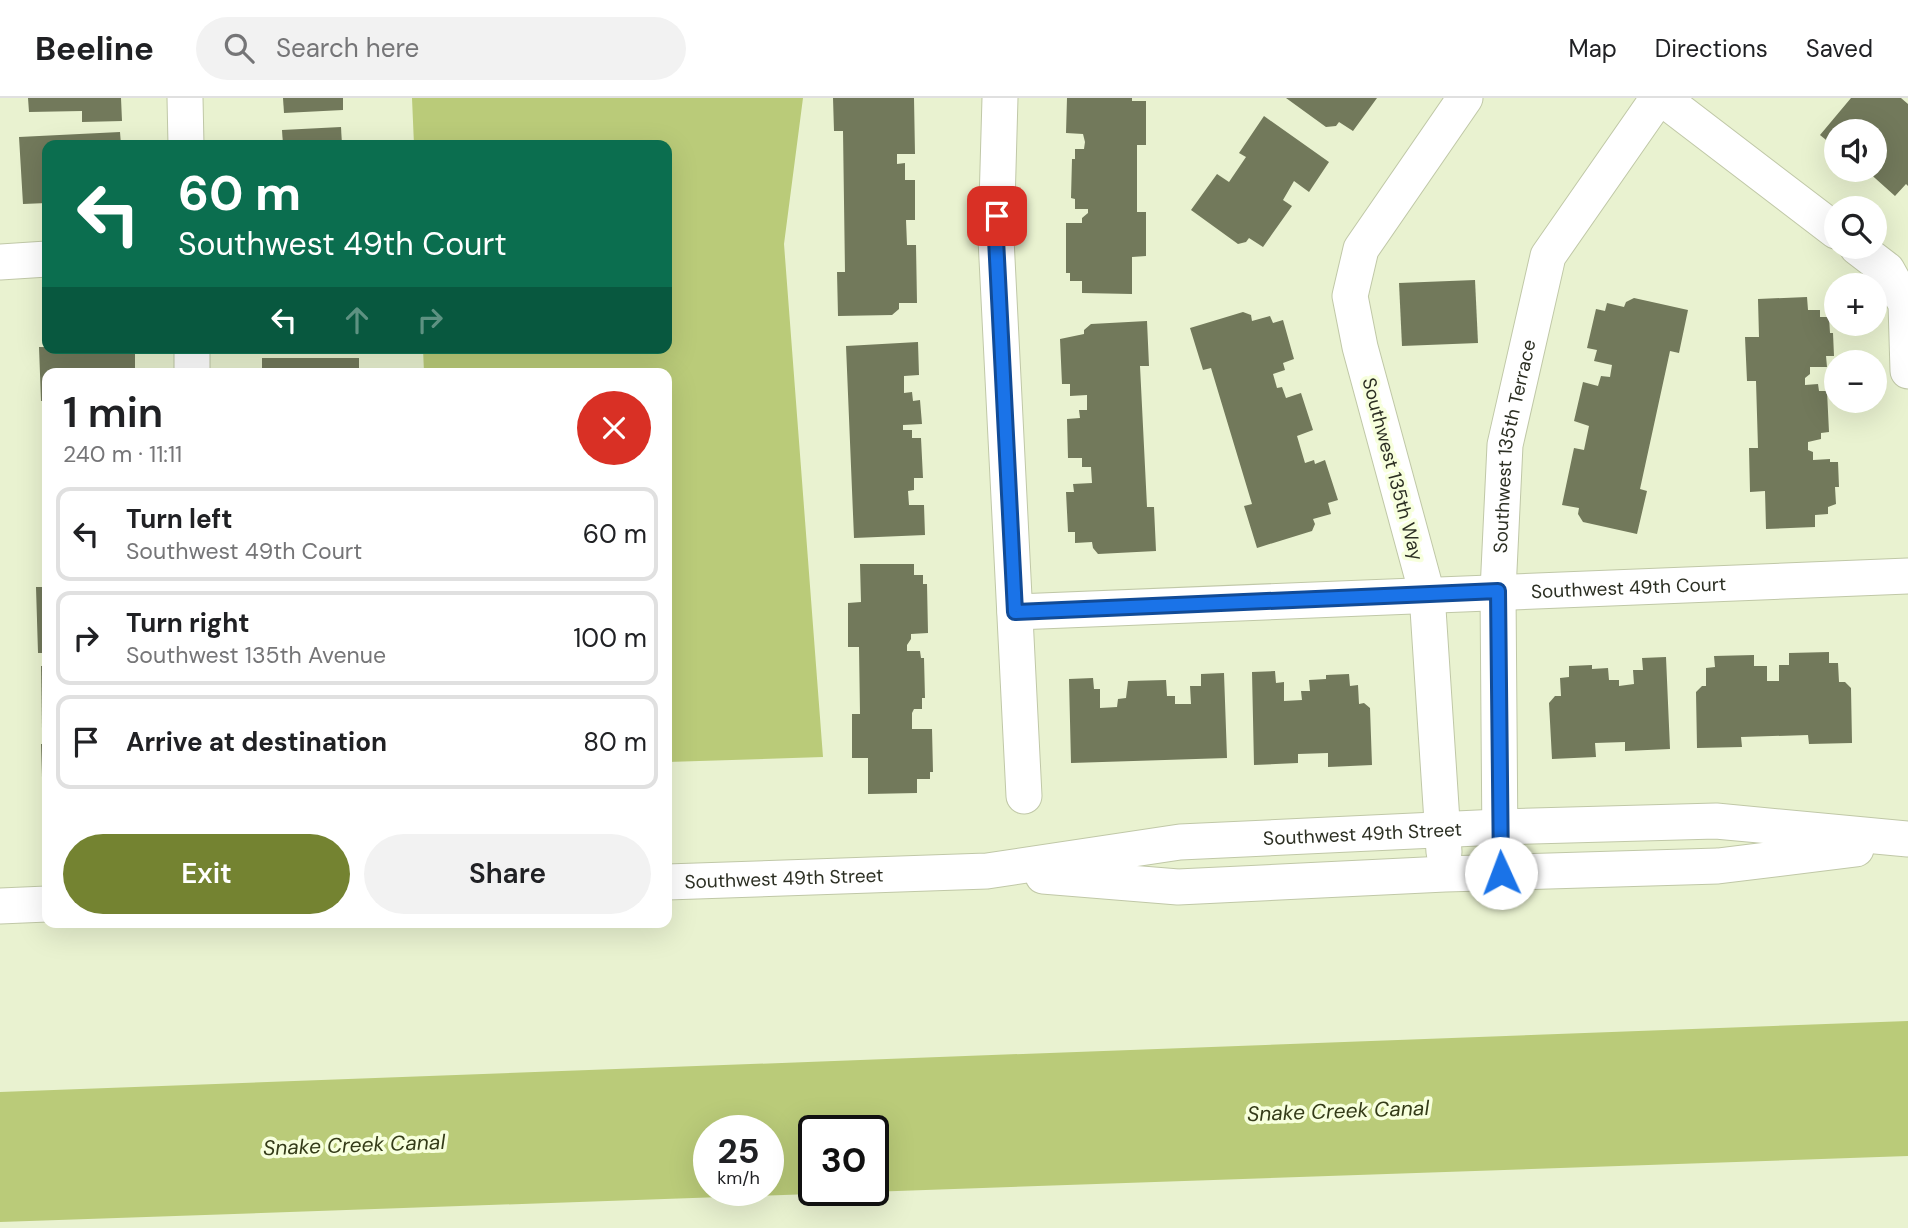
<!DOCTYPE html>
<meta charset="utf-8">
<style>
:root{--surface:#fff;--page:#f2f2f2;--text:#202124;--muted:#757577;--line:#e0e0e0;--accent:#748331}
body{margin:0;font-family:"DM Sans",sans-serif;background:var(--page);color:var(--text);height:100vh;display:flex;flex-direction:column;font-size:26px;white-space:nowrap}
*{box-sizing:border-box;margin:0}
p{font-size:23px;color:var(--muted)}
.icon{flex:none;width:38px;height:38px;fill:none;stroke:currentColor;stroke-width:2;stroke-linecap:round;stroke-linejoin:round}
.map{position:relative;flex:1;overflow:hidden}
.drawer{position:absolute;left:42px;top:270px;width:630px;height:560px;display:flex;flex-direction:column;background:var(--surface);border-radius:14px;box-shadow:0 7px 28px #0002}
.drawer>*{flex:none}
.banner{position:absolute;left:42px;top:42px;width:630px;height:214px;border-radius:14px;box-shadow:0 7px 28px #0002;background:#0b6e4f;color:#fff;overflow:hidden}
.fabs{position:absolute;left:1824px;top:21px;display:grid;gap:14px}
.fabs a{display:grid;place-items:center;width:63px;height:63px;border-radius:50%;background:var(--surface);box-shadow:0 7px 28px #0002;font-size:35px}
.speed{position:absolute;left:693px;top:1017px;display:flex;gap:14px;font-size:35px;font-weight:700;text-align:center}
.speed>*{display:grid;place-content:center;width:91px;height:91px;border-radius:50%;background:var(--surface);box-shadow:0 7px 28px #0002;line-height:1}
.speed small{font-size:18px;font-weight:400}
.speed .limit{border:4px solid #111;border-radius:10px;background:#fff;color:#111}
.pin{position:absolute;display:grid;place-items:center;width:60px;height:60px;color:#fff;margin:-30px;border-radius:14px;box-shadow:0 4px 10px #0006}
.me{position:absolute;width:77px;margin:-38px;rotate:358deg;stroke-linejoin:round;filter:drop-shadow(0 0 5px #0008)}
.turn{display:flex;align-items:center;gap:24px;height:147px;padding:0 21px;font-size:32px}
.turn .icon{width:91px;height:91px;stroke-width:2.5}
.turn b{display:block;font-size:49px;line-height:60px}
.lanes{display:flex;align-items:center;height:66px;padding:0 21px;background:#0003;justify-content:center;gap:35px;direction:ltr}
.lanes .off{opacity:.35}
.round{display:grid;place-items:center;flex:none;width:74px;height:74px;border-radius:37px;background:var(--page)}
.headline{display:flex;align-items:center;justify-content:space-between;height:119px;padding:0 21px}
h1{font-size:42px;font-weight:600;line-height:52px}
.primary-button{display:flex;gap:14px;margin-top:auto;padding:14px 21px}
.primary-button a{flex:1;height:80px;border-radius:42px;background:var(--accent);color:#fff;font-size:28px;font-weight:600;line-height:80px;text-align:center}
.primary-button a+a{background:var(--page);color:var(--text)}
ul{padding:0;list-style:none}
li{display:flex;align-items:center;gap:21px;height:94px;margin:0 14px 10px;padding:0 7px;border:4px solid var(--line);border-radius:14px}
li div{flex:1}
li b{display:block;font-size:26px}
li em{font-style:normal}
header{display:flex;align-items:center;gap:42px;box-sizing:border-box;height:98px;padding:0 35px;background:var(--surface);border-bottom:2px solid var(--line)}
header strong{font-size:33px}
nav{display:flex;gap:38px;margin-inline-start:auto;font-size:24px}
.search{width:490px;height:63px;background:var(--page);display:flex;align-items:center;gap:18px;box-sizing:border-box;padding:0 24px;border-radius:38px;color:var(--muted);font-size:26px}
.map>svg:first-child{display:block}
</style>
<header>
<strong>Beeline</strong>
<div class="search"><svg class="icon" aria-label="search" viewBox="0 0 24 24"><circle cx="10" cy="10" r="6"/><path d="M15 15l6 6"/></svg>Search here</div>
<nav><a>Map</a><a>Directions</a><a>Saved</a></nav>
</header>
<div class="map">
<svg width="1908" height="1130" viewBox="0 0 1908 1130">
<rect width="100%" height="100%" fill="#e9f2d0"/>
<g fill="#bacb79" fill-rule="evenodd">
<polygon points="412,0 803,0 784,146 823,659 667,664 667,275 424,275 423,250 667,250 667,47 414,47"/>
<path d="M1908,923V1058L0,1124V994ZM709,1032H768V1092H709ZM814,1032H873V1092H814Z"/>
</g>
<g fill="#72795b">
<polygon points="28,0 121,0 122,23 82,24 82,13 29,14"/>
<polygon points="283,0 343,0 343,12 284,15"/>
<polygon points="833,0 914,0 915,56 897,56 897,66 905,65 905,82 915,82 915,122 906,122 907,147 916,147 917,205 899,205 899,211 892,217 838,218 837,174 845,174 843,33 834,33"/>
<polygon points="1067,0 1132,0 1132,3 1146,3 1146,47 1137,47 1137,114 1146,114 1146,158 1132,159 1132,196 1082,195 1082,183 1070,183 1070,175 1066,175 1066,125 1082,125 1082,120 1088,115 1088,111 1075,111 1075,101 1071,100 1072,61 1075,61 1075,51 1084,51 1085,44 1083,36 1066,35"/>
<polygon points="1286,0 1377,0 1353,33 1339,24 1336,28 1326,29"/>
<polygon points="1851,0 1901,0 1908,6 1908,88 1906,86 1895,98 1866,72 1874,72 1874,33 1836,33 1836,50 1820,37"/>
<polygon points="1264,18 1329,64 1309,94 1294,83 1283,102 1292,108 1263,149 1249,140 1246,144 1238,146 1191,112 1217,76 1229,84 1246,59 1239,55"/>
<polygon points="341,29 342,47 283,47 282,32"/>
<polygon points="120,34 121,47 47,47 47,105 23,106 19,39"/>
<polygon points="1475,182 1478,245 1402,248 1399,185"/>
<polygon points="1807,199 1808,212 1820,212 1820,219 1829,219 1830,235 1833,235 1834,258 1826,258 1827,269 1810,269 1810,276 1805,280 1805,287 1818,286 1819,293 1827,293 1829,334 1821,335 1821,341 1808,344 1808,352 1813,354 1813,362 1830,361 1830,364 1838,364 1839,389 1835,389 1836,406 1828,409 1828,416 1815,417 1815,429 1766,431 1765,393 1750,394 1749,350 1758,350 1756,283 1747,283 1745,239 1759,239 1758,201"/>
<polygon points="1634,200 1688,212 1679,255 1670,253 1640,391 1647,393 1637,436 1583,424 1578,416 1579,410 1562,407 1574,350 1584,352 1589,328 1574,323 1583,284 1598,288 1601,278 1610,279 1612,267 1594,263 1597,252 1587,250 1596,211 1605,213 1607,205 1624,209 1626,204"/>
<polygon points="1243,214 1251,217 1252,223 1270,218 1273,225 1283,222 1294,261 1283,265 1285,272 1273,276 1277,290 1282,289 1286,300 1301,295 1313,332 1297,338 1305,365 1314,362 1315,366 1325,362 1338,402 1328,405 1331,416 1313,421 1315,426 1312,433 1257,450 1244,408 1252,406 1211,270 1203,272 1190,230"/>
<polygon points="1147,223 1149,268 1140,268 1147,409 1154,409 1156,453 1098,456 1093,450 1092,444 1075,445 1075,434 1068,434 1066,394 1074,394 1073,386 1092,385 1091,369 1082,369 1082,360 1068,360 1067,321 1080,320 1079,312 1087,312 1087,297 1070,298 1070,286 1062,286 1060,241 1084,236 1084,232 1091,226"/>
<polygon points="918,244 919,277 904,278 904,295 912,294 913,303 920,302 922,326 903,327 903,332 912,332 912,340 921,340 923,380 914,380 914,392 908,393 909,407 924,407 925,437 854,440 846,248"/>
<polygon points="39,249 135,250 135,273 47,275 47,303 41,303"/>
<rect x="262" y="260" width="97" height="15"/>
<polygon points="42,346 47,346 47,402 44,402"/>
<polygon points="42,425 47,425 47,469 45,469"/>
<polygon points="860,466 914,466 914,477 923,477 923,486 927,486 928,535 911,536 911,541 907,547 907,553 920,553 921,560 924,560 925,600 922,600 922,611 914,611 912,615 912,631 932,631 933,674 930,674 930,681 917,681 917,695 868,696 868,660 852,660 852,616 860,616 859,549 848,549 848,505 861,504"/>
<polygon points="36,489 47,489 47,555 38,555"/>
<polygon points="1829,554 1829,565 1838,565 1839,584 1845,584 1851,590 1852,645 1809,646 1808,637 1741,639 1742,649 1697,650 1696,594 1702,588 1706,588 1706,570 1715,569 1714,558 1754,557 1754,568 1767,568 1767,583 1779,583 1779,567 1789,567 1789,555"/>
<polygon points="1666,559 1670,651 1625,653 1625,644 1595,645 1596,659 1552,661 1549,605 1555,598 1561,598 1560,580 1569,579 1569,568 1592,567 1592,571 1608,570 1609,582 1619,582 1619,588 1634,586 1633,572 1643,572 1642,560"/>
<polygon points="41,568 47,568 47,631 42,632"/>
<polygon points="1275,573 1276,585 1284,584 1284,603 1302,602 1301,593 1310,593 1309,582 1326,581 1326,577 1349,576 1350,588 1358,587 1359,606 1364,605 1370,610 1372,667 1328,669 1328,655 1298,656 1298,665 1254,667 1252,574"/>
<polygon points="1224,575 1227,660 1071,665 1069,581 1093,580 1094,591 1100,591 1100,610 1117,609 1118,601 1126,600 1128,583 1166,582 1167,598 1175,598 1175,606 1191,606 1190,588 1201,588 1201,576"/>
<polygon points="41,646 47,646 47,712 43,712"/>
</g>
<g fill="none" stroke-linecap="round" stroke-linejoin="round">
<defs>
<g id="minor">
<polyline points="185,0 186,47"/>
<polyline points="1000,0 996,141 1024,698"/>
<polyline points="1662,0 1836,133"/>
<polyline points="1857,149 1887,172 1906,206 1908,273"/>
<polyline points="0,164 47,161"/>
<polyline points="192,250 192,275"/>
<path id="s1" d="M1015,514L1908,478"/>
<path id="s2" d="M1500,751L1498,493L1505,347L1548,158L1658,0"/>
<polyline points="1444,754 1427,496 1360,249 1350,198 1361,151 1465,0"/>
<polyline points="1043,778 1178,789 1445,776 1718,768 1856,751"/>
<path id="s3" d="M667,784L987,773L1180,744L1499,729L1716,723L1908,741"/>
<polyline points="0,808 47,806"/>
</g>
</defs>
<use href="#minor" stroke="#c0c8a7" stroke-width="37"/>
<use href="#minor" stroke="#fff" stroke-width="35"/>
</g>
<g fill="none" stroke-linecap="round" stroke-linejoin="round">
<defs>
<polyline id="route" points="997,118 996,141 1015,514 1498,493 1501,775"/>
</defs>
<use href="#route" stroke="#114b97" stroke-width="18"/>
<use href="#route" stroke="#1a73e8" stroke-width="12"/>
</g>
<g text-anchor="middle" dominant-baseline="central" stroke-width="7" stroke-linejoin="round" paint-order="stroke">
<g font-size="19" fill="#2c2f23" stroke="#f7ffdd">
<text stroke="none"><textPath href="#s2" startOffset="404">Southwest 135th Terrace</textPath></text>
<text transform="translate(1393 371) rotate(75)">Southwest 135th Way</text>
<text stroke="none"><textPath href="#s1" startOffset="614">Southwest 49th Court</textPath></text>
<text stroke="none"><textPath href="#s3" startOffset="698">Southwest 49th Street</textPath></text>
<text stroke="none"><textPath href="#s3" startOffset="117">Southwest 49th Street</textPath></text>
</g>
<g font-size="21" font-style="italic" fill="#343b18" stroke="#f7ffdd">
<text transform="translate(1338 1013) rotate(-2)">Snake Creek Canal</text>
<text transform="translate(354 1047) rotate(-2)">Snake Creek Canal</text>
</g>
</g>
</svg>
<div class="fabs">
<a><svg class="icon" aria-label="sound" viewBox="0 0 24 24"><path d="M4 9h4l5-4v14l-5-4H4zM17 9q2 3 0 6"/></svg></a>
<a><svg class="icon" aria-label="search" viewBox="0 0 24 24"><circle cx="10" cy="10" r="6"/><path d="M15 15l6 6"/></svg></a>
<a>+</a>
<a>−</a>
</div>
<div class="speed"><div>25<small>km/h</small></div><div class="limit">30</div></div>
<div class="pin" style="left:997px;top:118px;background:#d93025"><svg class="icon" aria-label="arrive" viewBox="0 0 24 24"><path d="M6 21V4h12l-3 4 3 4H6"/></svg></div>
<svg class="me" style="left:1501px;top:775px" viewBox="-20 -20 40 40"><circle r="19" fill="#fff"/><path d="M0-13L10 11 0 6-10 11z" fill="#1a73e8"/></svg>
<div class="banner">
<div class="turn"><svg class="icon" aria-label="left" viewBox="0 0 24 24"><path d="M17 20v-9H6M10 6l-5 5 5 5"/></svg><div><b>60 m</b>Southwest 49th Court</div></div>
<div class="lanes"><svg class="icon" aria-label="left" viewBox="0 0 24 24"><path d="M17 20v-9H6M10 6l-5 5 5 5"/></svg><svg class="icon off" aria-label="ahead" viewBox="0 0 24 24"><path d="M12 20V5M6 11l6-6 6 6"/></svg><svg class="icon off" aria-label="right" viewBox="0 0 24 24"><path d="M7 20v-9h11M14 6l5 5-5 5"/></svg></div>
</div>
<section class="drawer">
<div class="headline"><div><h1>1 min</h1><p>240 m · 11:11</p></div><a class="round" style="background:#d93025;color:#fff"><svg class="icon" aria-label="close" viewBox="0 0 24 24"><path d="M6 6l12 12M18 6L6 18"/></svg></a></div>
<ul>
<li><svg class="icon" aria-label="left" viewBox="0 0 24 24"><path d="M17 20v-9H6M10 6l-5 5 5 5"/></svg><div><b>Turn left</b><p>Southwest 49th Court</p></div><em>60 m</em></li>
<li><svg class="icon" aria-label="right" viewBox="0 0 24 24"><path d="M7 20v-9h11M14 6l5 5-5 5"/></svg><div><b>Turn right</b><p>Southwest 135th Avenue</p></div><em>100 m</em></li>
<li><svg class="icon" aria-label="arrive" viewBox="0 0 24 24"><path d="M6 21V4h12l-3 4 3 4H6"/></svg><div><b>Arrive at destination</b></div><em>80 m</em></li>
</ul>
<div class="primary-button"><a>Exit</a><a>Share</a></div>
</section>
</div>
